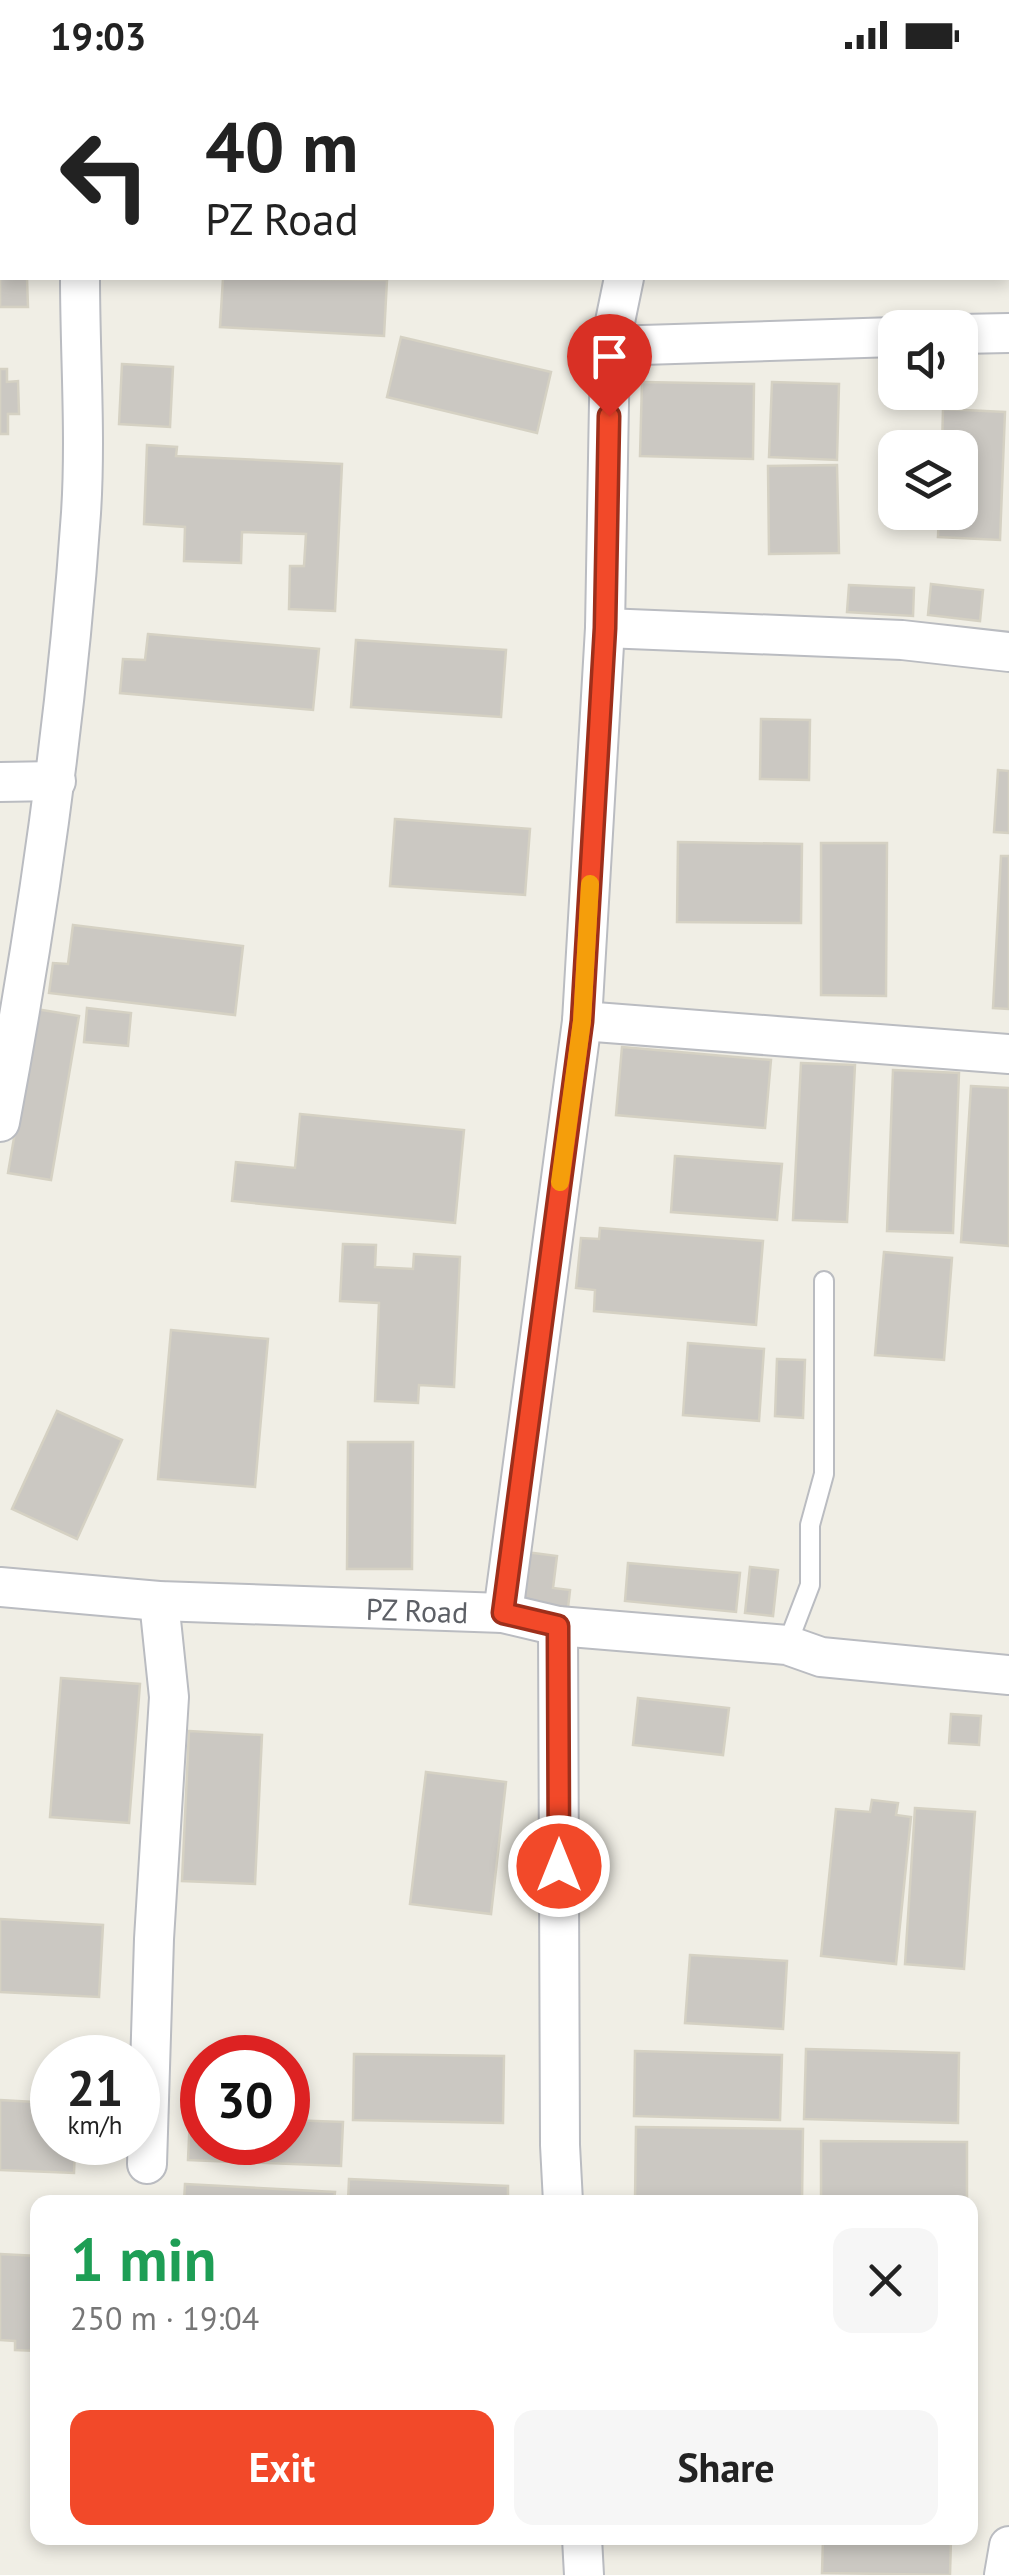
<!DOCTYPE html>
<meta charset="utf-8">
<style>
:root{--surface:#fff;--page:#f6f6f6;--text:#222;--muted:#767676;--accent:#f24929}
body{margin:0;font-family:"PT Sans",sans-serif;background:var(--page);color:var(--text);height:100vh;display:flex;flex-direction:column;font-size:38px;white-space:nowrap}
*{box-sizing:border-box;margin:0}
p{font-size:32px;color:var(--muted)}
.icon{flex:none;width:55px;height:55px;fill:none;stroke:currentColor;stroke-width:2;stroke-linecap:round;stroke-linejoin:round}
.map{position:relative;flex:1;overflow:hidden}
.details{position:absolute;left:30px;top:2125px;width:948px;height:350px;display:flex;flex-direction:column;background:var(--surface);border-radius:20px;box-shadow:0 5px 15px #0003}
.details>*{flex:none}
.top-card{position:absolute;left:0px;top:0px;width:1010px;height:210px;box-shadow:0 5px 15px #0003;background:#fff;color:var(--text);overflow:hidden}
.fabs{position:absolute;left:878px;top:240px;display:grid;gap:20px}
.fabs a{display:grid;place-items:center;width:100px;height:100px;border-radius:20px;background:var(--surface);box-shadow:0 5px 15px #0003;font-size:50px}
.speed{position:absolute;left:30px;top:1965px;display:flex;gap:20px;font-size:50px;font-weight:700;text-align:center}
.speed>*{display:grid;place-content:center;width:130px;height:130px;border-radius:50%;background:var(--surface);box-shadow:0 5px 15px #0003;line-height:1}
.speed small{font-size:25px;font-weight:400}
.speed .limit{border:15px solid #d22;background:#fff;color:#111}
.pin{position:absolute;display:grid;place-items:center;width:85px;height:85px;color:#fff;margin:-102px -42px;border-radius:50% 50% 50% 0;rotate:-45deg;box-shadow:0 0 10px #0007}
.pin .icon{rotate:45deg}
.me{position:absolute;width:110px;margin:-55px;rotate:0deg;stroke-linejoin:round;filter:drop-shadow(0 0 8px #0008)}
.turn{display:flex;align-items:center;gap:35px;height:210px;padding:0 40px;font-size:45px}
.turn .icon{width:130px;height:130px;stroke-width:2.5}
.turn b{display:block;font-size:70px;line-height:85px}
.round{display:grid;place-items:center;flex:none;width:105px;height:105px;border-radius:20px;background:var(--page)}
.summary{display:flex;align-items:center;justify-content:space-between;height:170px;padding:0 40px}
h1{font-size:60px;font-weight:700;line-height:75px;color:#1e9e55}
.cta{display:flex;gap:20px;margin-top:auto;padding:20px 40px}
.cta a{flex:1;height:115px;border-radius:20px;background:var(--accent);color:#fff;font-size:40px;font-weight:700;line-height:115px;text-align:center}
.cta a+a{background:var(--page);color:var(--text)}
.status{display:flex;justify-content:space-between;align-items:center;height:70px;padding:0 50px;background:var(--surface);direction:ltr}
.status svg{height:28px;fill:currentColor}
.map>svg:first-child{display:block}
</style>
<div class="status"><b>19:03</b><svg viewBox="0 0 49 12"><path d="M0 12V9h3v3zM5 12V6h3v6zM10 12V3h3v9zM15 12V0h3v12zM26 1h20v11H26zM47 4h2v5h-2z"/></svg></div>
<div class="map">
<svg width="1009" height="2505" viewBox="0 0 1009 2505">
<rect width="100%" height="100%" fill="#f0eee5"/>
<g fill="#cbc8c2" stroke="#d5d1c3" stroke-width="2.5">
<polygon points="0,176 2,208 27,208 28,237 0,237"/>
<polygon points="223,208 387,210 384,266 220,257"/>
<polygon points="401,267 551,302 537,363 387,327"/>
<polygon points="122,294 173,297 170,357 119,354"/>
<polygon points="0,299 7,299 7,312 18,311 19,344 8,344 8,364 0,364"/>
<polygon points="642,312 754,314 753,389 640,386"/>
<polygon points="772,312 839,314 837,390 769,387"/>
<polygon points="943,339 1005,342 1000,470 938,467 939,442 960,442 960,378 942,378"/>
<polygon points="147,375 177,377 176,386 342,394 335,541 289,539 290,496 304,496 306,464 242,462 241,493 184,491 185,457 144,454"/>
<polygon points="837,395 839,483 769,484 768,396"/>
<polygon points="931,514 983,520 980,551 928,545"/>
<polygon points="849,515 914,518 913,546 847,542"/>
<polygon points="148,564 319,579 313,640 120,623 123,589 145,590"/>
<polygon points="356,570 506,580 501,647 351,637"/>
<polygon points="761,649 810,650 809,710 760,709"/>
<polygon points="998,700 1009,701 1009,763 994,762"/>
<polygon points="395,749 530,759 525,825 390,816"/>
<polygon points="678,772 802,774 801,853 677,852"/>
<polygon points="821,773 887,773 886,926 821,925"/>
<polygon points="1001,786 1009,786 1009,939 993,938"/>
<polygon points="73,855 243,876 235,945 49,923 53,893 68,894"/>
<polygon points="87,938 131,943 128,976 84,972"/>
<polygon points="36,939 79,946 51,1110 8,1103"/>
<polygon points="622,977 771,990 765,1058 616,1045"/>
<polygon points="801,993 855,995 847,1152 793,1150"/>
<polygon points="893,1000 959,1003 953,1163 887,1161"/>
<polygon points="971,1016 1009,1018 1009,1176 961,1172"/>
<polygon points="300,1044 464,1060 455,1153 232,1131 236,1092 295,1098"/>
<polygon points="675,1086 782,1094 777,1150 671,1142"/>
<polygon points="600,1158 763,1171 756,1255 594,1241 595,1220 576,1218 581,1168 599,1169"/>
<polygon points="343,1174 376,1175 375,1197 413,1199 414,1184 460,1187 454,1317 419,1315 418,1333 375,1331 379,1233 340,1231"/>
<polygon points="884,1182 952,1188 944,1290 875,1285"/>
<polygon points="171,1260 268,1269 255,1417 158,1409"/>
<polygon points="688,1273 764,1279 759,1351 683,1345"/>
<polygon points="777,1289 805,1290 803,1348 775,1346"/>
<polygon points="57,1341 122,1370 77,1469 12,1439"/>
<polygon points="348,1372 413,1372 412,1499 347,1499"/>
<polygon points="526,1482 557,1486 553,1518 570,1520 568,1538 521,1532"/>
<polygon points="628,1493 740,1503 736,1542 625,1531"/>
<polygon points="750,1497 778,1500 773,1546 745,1543"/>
<polygon points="61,1608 140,1614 129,1753 50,1747"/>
<polygon points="638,1628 729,1638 723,1685 633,1675"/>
<polygon points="951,1644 981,1646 979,1675 949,1673"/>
<polygon points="189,1661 262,1665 255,1814 182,1811"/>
<polygon points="426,1702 506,1712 491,1844 410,1834"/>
<polygon points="872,1730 898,1733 896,1745 911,1747 896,1894 821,1886 836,1739 870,1742"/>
<polygon points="915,1738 975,1742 964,1899 905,1894"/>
<polygon points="0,1849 103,1855 99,1927 0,1922"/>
<polygon points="690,1885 787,1891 783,1959 685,1953"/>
<polygon points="806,1979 959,1983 958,2053 804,2049"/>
<polygon points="635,1981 782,1985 780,2050 634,2046"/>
<polygon points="354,1984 504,1986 503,2053 353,2050"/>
<polygon points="0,2030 52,2033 52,2072 91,2072 91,2077 75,2076 74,2103 0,2100"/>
<polygon points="190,2046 202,2047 202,2072 288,2072 288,2050 343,2052 341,2096 188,2090"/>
<polygon points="636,2057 803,2059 802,2132 635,2131"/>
<polygon points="821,2071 967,2072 967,2132 821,2132"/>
<polygon points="349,2109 508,2116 508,2132 348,2132"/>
<polygon points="185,2114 335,2122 334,2132 184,2132"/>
<polygon points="0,2184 38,2186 38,2281 15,2280 15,2271 0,2270"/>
<polygon points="823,2468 951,2468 950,2505 822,2503"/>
</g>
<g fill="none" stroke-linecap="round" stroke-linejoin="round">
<defs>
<polyline id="service" points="787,1575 810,1515 810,1455 824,1404 824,1211"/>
<g id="minor">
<polyline points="74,0 74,2"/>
<polyline points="629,0 630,2"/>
<polyline points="960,264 1009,263"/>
<polyline points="610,276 895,267"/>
<polyline points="605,558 902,570 1009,582"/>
<polyline points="0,712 56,711"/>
<polyline points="582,951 1009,984"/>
<path d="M0,1052C38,850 67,648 81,443C86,365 80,285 80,208"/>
<polyline points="0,1517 159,1531 503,1543 558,1556 787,1575 821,1587 1009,1605"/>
<polyline points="503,1543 582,951 605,558 610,276 624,208"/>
<polyline points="558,1556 560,2075 563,2132"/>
<polyline points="147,2094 154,1869 169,1627 159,1531"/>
<polyline points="582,2468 584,2505"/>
<polyline points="1004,2505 1009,2476"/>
</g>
</defs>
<use href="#service" stroke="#babcc1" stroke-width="22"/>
<use href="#minor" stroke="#babcc1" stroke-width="42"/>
<use href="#service" stroke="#fff" stroke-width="18"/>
<use href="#minor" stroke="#fff" stroke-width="38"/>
</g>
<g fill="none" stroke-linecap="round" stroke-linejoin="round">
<defs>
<polyline id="route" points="559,1796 558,1556 503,1543 582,951 605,558 609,346"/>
</defs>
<use href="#route" stroke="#9d2f1b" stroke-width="25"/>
<use href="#route" stroke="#f24929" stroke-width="18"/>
<polyline stroke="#f59e0b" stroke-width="18" points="560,1112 582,951 590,814"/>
</g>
<g text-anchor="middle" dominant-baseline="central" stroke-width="8" stroke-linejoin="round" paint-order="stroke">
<g font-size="30" fill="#5d6066" stroke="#fff">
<text transform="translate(417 1540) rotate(2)">PZ Road</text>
</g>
</g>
</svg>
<div class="fabs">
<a><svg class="icon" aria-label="sound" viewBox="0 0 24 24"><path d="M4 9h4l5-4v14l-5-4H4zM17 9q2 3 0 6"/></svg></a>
<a><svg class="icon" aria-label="layers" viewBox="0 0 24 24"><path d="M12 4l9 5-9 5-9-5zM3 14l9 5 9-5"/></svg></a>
</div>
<div class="speed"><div>21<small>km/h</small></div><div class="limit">30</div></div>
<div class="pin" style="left:609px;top:346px;background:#d93025"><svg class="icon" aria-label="arrive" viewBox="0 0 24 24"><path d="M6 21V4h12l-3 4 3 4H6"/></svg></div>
<svg class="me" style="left:559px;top:1796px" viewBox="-20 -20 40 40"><circle r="17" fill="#f24929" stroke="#fff" stroke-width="3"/><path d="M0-11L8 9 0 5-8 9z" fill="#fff"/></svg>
<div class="top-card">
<div class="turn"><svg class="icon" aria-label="left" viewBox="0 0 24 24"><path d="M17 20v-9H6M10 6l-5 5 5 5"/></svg><div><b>40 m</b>PZ Road</div></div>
</div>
<section class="details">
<div class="summary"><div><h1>1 min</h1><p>250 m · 19:04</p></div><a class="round"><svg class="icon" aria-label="close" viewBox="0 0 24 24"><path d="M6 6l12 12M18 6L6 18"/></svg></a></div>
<div class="cta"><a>Exit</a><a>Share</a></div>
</section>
</div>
